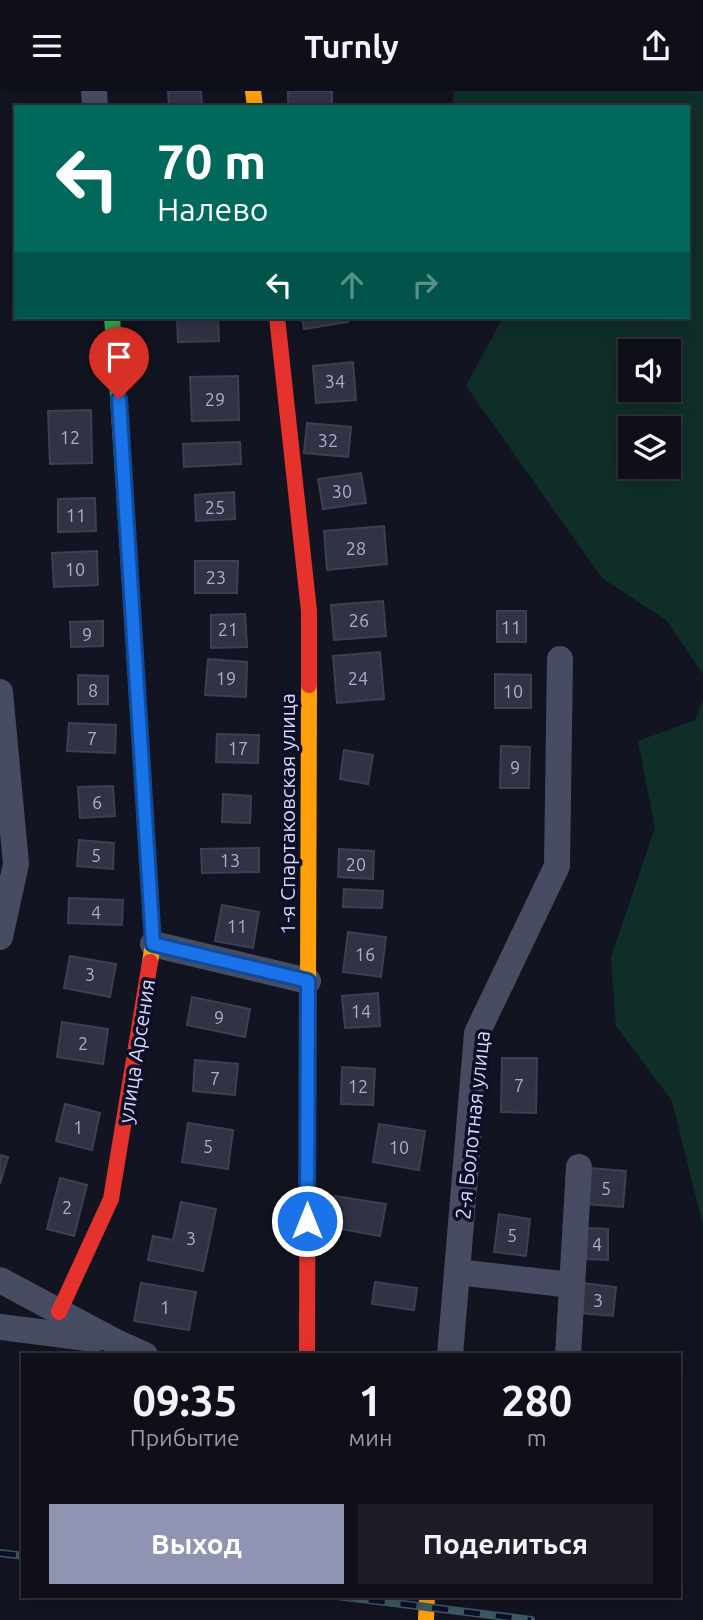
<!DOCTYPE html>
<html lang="ru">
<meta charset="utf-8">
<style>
:root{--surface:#0e0f19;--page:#1c1d26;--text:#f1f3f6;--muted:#9b9ca2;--line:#2e2f38;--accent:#9093b1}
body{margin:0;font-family:Ubuntu,sans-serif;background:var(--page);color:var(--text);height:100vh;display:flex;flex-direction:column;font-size:26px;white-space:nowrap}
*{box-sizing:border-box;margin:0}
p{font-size:23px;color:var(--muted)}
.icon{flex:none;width:38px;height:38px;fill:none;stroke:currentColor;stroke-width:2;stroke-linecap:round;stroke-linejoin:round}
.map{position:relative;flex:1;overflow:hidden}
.drawer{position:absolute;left:21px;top:1262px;width:660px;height:245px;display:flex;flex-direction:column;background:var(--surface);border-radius:0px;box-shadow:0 4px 18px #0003,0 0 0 2px var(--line)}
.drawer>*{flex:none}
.banner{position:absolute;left:14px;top:14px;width:676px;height:214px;border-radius:0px;box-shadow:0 4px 18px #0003,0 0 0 2px var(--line);background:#00695c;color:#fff;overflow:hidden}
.tools{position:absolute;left:618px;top:248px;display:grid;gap:14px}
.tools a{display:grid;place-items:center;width:63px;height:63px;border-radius:0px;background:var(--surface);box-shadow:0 4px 18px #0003,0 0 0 2px var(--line);font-size:35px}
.pin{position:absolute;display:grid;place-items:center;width:60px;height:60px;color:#fff;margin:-72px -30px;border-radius:50% 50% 50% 0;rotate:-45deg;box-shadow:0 0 7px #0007}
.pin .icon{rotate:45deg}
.me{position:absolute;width:77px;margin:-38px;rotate:0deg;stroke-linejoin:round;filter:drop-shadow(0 0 5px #0008)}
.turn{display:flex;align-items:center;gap:24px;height:147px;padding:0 28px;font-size:32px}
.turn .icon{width:91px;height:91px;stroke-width:2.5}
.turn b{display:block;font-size:49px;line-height:60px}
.lanes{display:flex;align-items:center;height:66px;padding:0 28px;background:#0003;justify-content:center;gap:35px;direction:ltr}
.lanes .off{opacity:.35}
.eta{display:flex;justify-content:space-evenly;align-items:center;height:119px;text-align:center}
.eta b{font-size:42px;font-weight:700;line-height:49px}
.primary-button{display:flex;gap:14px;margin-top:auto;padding:14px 28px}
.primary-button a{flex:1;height:80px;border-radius:0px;background:var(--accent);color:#fff;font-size:28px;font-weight:700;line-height:80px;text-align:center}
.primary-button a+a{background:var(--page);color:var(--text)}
header{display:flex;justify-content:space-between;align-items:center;height:91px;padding:0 28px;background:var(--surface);font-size:32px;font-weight:700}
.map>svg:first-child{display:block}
</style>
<header><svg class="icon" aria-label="menu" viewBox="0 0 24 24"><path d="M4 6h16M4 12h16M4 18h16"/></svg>Turnly<svg class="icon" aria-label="share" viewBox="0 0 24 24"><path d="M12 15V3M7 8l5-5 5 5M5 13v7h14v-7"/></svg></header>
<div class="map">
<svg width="703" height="1529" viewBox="0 0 703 1529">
<rect width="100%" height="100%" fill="#131421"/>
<g fill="#102e28" fill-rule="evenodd">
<path d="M454,0H703V583L666,529L602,487L466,295L503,226H688V16H452ZM630,261H668V299H630ZM630,338H668V376H630Z"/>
<polygon points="703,609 703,1135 672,1010 616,935 611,866 655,737 638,650 695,629"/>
</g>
<g fill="#313244" stroke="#3e3e55" stroke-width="2">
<polygon points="168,0 201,0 202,13 169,15"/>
<rect x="288" y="0" width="44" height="16"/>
<polygon points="177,226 218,226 219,250 178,251"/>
<polygon points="302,226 348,226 348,231 304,238"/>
<polygon points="353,271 356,309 316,312 313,275"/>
<polygon points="238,285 239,329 192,330 190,286"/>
<polygon points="91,319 92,372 50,373 48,320"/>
<polygon points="307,332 351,336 348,366 304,362"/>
<polygon points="240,351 241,373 184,376 183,353"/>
<polygon points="361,382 366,412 323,418 318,388"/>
<polygon points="234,401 235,428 196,430 195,404"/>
<polygon points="95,407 96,440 58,441 58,408"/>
<polygon points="384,435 387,473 327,479 324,440"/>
<polygon points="97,460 98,494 54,496 52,462"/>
<polygon points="195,470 238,470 237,502 195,502"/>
<polygon points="383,510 386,545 334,549 331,514"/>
<rect x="497" y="520" width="29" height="31"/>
<polygon points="245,523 247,556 211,557 211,524"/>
<polygon points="103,530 103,555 71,556 70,531"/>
<polygon points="380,561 384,608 337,612 333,565"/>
<polygon points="208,568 247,571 246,606 205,604"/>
<polygon points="495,583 531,584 531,617 495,617"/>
<polygon points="78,584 108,585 108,613 78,613"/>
<polygon points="69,632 116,634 115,662 67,660"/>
<polygon points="217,643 259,644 258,672 216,671"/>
<polygon points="501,655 530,656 529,697 500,697"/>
<polygon points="344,659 373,664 368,693 340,688"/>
<polygon points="113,695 115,725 80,727 78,696"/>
<polygon points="223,703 251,705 250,732 222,731"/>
<polygon points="79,749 114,752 113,778 77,775"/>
<polygon points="259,757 259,781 202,782 201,758"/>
<polygon points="339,758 374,760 373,788 338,786"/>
<polygon points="344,798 383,800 382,817 343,816"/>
<polygon points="69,807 123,809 122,834 68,832"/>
<polygon points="222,814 259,821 253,857 215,850"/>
<polygon points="348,841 386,846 381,886 343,881"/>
<polygon points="70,865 116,873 110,906 64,897"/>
<polygon points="378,902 380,935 345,937 342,905"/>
<polygon points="192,906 250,918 245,946 187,934"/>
<polygon points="62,931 108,938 103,973 57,966"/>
<polygon points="502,967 537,967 536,1022 501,1021"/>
<polygon points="195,969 238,973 235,1004 193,1000"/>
<polygon points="342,976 375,978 373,1014 341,1013"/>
<polygon points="65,1013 100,1022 92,1059 56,1050"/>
<polygon points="188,1032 233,1039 228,1078 182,1071"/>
<polygon points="379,1033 425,1040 419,1079 373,1071"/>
<polygon points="0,1064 8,1066 0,1093"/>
<polygon points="589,1077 626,1080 623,1116 586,1113"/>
<polygon points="60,1087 87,1094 74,1145 47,1138"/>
<polygon points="335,1105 386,1113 380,1145 330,1136"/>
<polygon points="181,1111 216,1118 203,1180 148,1169 153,1145 173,1149"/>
<polygon points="499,1123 530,1128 526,1165 494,1161"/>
<polygon points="587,1137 608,1138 608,1169 586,1168"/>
<polygon points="375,1191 417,1197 414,1219 372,1213"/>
<polygon points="141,1192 196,1201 189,1239 134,1230"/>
<polygon points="583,1192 616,1196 613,1225 579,1222"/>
<polygon points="491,1261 540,1263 540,1264 491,1264"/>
</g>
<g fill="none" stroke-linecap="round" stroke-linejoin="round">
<polyline stroke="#455b64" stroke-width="4.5" stroke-dasharray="3.5 5" stroke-linecap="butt" points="465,1505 465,1507"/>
<g stroke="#484c62" stroke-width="26">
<polyline points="94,0 95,16"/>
<polyline points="0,601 16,773 0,846"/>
<polyline points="153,853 308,890"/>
<polyline points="457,1181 572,1194"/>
<polyline points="0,1189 114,1250 145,1264"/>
<polyline points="0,1236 95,1248"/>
<polyline points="450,1264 477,942 557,775 560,568"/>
<polyline points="568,1264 579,1076"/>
</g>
<polyline stroke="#30b455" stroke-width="16" points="112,226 119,319"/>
<g stroke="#ff9f0a" stroke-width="16">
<polyline points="253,0 255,16"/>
<polyline points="119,319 153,853 150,871"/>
<polyline points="308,897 309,594"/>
<polyline points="426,1529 427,1505"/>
</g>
<g stroke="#e5322d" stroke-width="16">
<polyline points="277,226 309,520 309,594"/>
<polyline points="59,1221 111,1108 150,871"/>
<polyline points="307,1264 308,897"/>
</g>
<defs>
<g id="rail">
<polyline points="0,1462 23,1465"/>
<polyline points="337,1505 531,1529"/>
</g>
</defs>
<use href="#rail" stroke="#3e5a65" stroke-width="8"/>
<use href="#rail" stroke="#0d0f27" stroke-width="5" stroke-dasharray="16" stroke-linecap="butt"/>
</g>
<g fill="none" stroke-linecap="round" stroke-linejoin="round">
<defs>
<polyline id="route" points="119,308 153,853 308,890 307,1130"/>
</defs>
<use href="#route" stroke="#114b97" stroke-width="18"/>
<use href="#route" stroke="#1a73e8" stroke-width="12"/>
</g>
<g text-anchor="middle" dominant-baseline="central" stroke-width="7" stroke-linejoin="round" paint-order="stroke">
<g font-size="18" fill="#abaed0">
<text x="335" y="290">34</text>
<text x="215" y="308">29</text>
<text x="70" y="346">12</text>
<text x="328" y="349">32</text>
<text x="342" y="400">30</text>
<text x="215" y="416">25</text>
<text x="76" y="424">11</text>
<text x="356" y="457">28</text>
<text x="75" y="478">10</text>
<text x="216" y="486">23</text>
<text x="359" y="529">26</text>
<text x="511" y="536">11</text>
<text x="228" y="538">21</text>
<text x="87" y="543">9</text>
<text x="226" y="587">19</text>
<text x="358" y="587">24</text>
<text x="93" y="599">8</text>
<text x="513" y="600">10</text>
<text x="92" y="647">7</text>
<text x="238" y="657">17</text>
<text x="515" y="676">9</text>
<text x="97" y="711">6</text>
<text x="96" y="764">5</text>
<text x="230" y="769">13</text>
<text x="356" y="773">20</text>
<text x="96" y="821">4</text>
<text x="237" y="835">11</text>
<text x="365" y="863">16</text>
<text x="90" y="883">3</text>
<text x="361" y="920">14</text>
<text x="219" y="926">9</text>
<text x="83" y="952">2</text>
<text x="215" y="987">7</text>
<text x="519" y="994">7</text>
<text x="358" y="995">12</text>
<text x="78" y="1036">1</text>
<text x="208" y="1055">5</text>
<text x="399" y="1056">10</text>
<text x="606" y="1097">5</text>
<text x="67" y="1116">2</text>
<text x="512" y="1144">5</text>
<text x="191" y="1147">3</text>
<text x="597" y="1153">4</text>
<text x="598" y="1209">3</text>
<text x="165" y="1216">1</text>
</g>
<g font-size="21" fill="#d4d8ff" stroke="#0d0f27">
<text transform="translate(287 723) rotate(-90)">1-я Спартаковская улица</text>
<text transform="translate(136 960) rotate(-81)">улица Арсения</text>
<text transform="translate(472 1034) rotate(-84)">2-я Болотная улица</text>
</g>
</g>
</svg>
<div class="tools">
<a><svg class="icon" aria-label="sound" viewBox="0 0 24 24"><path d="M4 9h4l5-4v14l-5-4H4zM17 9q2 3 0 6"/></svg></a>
<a><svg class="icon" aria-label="layers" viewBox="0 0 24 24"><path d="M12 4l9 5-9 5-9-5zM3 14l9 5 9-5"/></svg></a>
</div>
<div class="pin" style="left:119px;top:308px;background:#d93025"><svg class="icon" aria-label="arrive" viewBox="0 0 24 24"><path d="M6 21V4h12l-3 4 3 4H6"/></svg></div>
<svg class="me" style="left:307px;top:1130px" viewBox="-20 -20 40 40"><circle r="17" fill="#1a73e8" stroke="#fff" stroke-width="3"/><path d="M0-11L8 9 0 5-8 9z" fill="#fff"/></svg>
<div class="banner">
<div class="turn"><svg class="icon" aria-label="left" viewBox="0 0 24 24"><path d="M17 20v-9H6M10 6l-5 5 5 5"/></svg><div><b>70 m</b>Налево</div></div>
<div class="lanes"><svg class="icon" aria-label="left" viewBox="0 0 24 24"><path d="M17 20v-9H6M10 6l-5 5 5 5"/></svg><svg class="icon off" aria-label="ahead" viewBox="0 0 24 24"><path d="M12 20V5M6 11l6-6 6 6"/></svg><svg class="icon off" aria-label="right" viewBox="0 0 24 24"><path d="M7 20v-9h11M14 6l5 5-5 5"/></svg></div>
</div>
<section class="drawer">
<div class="eta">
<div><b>09:35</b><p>Прибытие</p></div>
<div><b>1</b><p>мин</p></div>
<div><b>280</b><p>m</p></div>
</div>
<div class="primary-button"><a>Выход</a><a>Поделиться</a></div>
</section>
</div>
